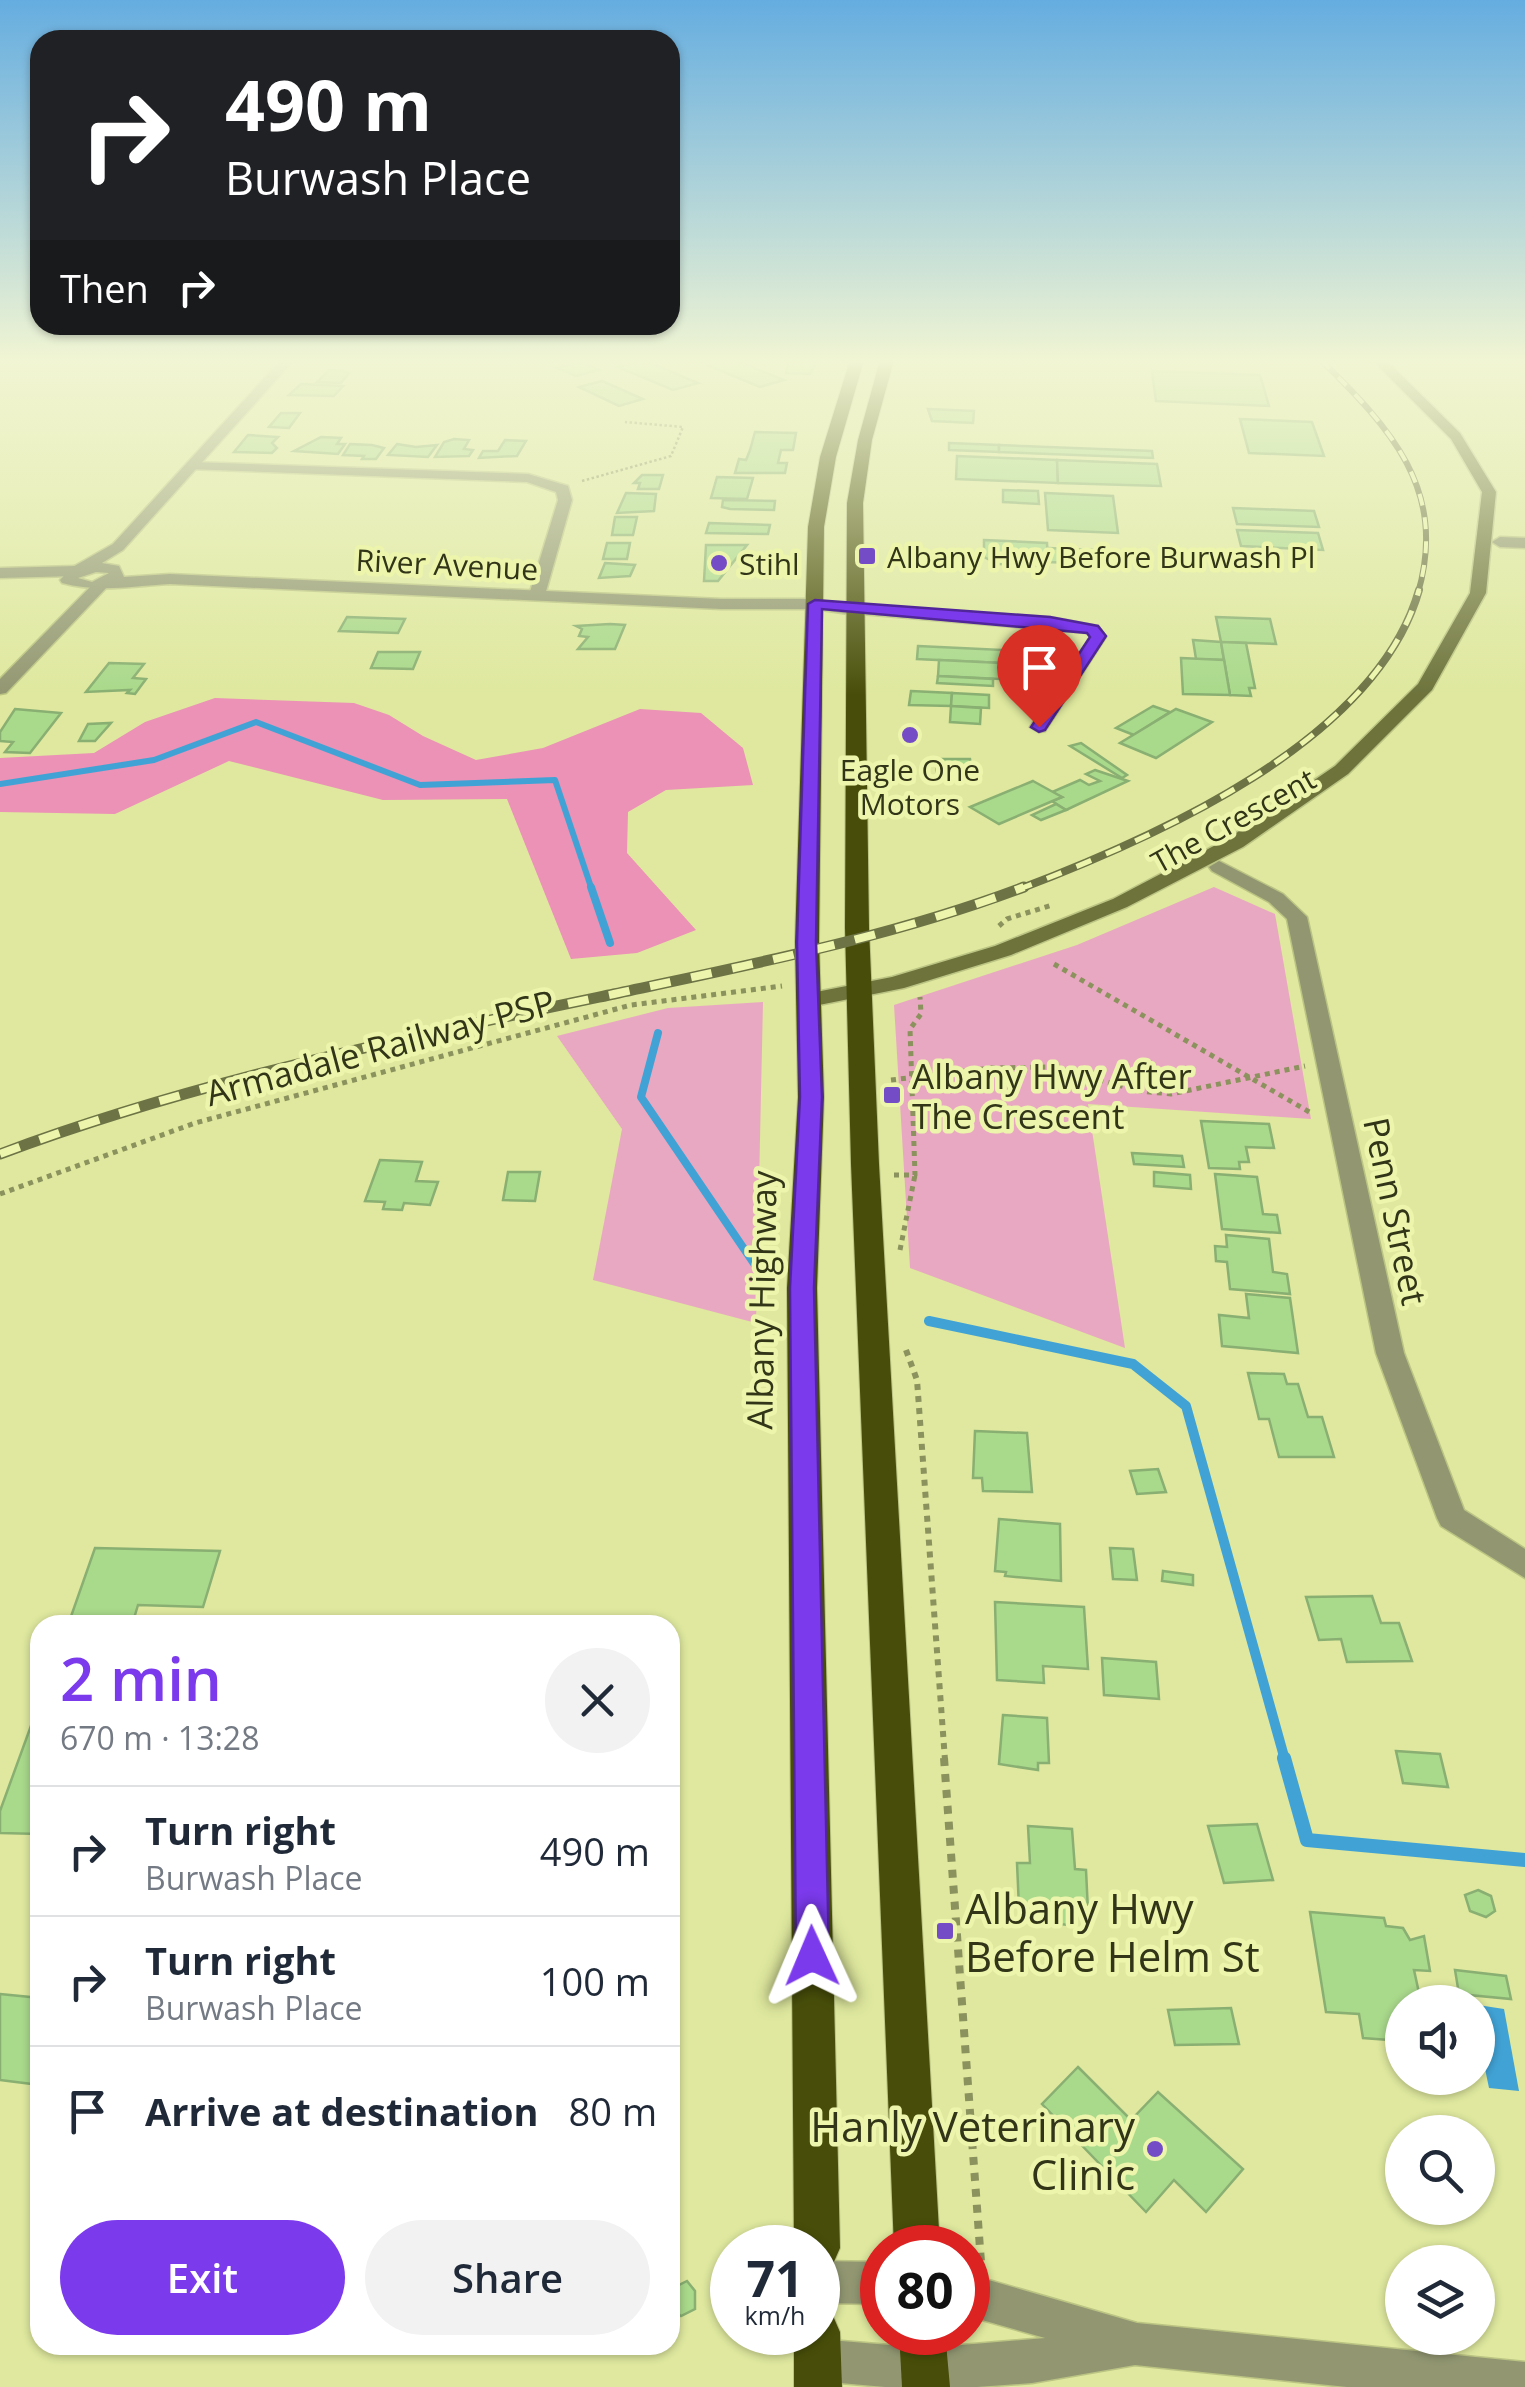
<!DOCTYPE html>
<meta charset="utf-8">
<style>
:root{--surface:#fff;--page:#f2f2f3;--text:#1f2937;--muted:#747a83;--line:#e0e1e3;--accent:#7c3aed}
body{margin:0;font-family:"Open Sans",sans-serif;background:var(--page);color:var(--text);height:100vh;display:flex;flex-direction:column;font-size:38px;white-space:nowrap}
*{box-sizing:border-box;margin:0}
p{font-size:32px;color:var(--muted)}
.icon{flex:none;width:55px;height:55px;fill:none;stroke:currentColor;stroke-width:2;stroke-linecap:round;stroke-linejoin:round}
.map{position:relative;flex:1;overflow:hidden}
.sheet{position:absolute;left:30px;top:1615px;width:650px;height:740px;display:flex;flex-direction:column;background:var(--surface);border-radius:30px;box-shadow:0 2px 8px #0004}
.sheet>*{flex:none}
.top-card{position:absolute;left:30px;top:30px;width:650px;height:305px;border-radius:30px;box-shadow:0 2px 8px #0004;background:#202124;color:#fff;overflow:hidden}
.buttons{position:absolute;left:1385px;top:1985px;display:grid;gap:20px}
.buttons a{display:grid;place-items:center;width:110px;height:110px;border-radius:50%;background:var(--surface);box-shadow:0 2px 8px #0004;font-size:50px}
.speed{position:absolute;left:710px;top:2225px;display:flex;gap:20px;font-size:50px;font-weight:700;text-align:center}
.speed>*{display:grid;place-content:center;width:130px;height:130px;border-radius:50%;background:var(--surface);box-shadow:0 2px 8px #0004;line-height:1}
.speed small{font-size:25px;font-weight:400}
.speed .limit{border:15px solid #d22;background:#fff;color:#111}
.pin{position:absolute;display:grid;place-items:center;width:85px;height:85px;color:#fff;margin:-102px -42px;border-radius:50% 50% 50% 0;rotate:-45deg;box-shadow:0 0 10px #0007}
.pin .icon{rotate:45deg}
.me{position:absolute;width:110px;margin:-55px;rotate:359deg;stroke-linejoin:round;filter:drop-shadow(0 0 8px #0008)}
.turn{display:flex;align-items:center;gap:35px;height:210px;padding:0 30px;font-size:45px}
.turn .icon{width:130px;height:130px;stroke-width:2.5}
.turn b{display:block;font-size:70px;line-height:85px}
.then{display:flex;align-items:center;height:95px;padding:0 30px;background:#0003;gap:20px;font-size:38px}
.round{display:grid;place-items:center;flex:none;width:105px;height:105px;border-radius:52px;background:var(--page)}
.head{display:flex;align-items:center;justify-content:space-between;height:170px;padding:0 30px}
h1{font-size:60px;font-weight:600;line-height:75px;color:var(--accent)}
.action{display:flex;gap:20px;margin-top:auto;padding:20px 30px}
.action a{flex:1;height:115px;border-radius:60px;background:var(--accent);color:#fff;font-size:40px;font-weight:600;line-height:115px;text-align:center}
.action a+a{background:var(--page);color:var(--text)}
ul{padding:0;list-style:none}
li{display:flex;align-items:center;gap:30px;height:130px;padding:0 30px;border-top:2px solid var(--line)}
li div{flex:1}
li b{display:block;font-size:38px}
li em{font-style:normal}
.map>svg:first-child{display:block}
</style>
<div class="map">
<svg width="1525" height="2387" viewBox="0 0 1525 2387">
<rect width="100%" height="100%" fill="#dfe89e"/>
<g fill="#e9a8c1">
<polygon points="1214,887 1275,914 1311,1119 1088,1104 1125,1348 910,1268 894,1005 1077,945"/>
<polygon points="763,1002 756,1323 593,1280 622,1129 557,1036 668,1008"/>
</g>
<polygon fill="#eb92b6" points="215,698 354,703 389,715 423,736 476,760 543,748 640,709 701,713 743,748 753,785 666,790 628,812 627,853 696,930 637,953 571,959 507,799 383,800 229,761 115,814 0,812 0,758 94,753 145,722"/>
<polygon fill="#41a3d5" points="1478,2005 1504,2009 1519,2091 1489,2088 1478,2035"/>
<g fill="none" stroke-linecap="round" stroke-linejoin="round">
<polyline stroke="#41a3d5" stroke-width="6" points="0,784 154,760 256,722 420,785 555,780 592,890"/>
<g stroke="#41a3d5" stroke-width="8">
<polyline points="591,887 610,943"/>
<polyline points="658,1033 641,1097 757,1268"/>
</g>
<polyline stroke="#41a3d5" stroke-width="10" points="929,1321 1133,1364 1186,1406 1285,1760"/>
<polyline stroke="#41a3d5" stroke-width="14" points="1284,1758 1307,1840 1525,1860"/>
</g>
<g fill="#a9d98b" stroke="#89af72" stroke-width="2.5">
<polygon points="643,360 698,383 673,390 618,367"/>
<polygon points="695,360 735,360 784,380 760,387"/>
<polygon points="789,360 818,360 810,374 786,373"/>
<polygon points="581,362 599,370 576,376 557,368"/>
<polygon points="329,370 343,371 349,373 341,383 317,382"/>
<polygon points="1152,371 1260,375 1269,406 1156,401"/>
<polygon points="602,381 643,399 619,406 579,387"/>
<polygon points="301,384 343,386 334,396 289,395"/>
<polygon points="928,409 974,411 973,423 932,421"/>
<polygon points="281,413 300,413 289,428 269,427"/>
<polygon points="1240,419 1312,422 1324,456 1249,453"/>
<polygon points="755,432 796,433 793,450 781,450 778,463 787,463 785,473 735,473 739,459 746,460 750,450"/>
<polygon points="248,435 278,437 272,443 277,448 272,453 234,452"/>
<polygon points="321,437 341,438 337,444 345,444 338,454 294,451"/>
<polygon points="454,439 469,440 464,449 473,450 469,456 435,457 444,442"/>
<polygon points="505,440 526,441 517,456 479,458 483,451 498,451"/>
<polygon points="949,443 999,445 999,452 949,450"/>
<polygon points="350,444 372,445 384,448 376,459 362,459 364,456 343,455"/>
<polygon points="397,444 416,447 437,445 428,457 388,455"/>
<polygon points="999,445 1152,451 1153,458 999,452"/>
<polygon points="957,456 1057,460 1058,483 956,479"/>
<polygon points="1057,460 1157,464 1161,486 1058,483"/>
<polygon points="642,475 663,475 659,489 638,489 640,483 634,483"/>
<polygon points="717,477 753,478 747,499 711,498"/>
<polygon points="1003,490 1038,491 1039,504 1003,502"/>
<polygon points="626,493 656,494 654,511 617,513"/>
<polygon points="1045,493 1113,496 1118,533 1048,530"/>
<polygon points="723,500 775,501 774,510 730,509 722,507"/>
<polygon points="1233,508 1314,511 1319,527 1237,524"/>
<polygon points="615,517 637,517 633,535 612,535"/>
<polygon points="709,523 770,525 768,534 706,533"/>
<polygon points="1237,530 1318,533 1323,550 1241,546"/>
<polygon points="984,540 1047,543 1048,566 998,564 984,557"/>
<polygon points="607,543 630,543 627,559 603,559"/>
<polygon points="706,545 747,545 718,581 704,581"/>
<polygon points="1048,548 1094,550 1095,564 1048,562"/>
<polygon points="605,563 635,565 630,576 599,578"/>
<polygon points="347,617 405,619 398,633 339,631"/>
<polygon points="1216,617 1270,619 1276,644 1221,642"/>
<polygon points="610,624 625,625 615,649 578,649 588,637 579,636 582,629 576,626"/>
<polygon points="1193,640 1221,642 1224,660 1196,659"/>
<polygon points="1221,642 1246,643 1255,688 1249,688 1251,696 1230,695"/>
<polygon points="918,646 1042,652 1042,665 917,659"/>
<polygon points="378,652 420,652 413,669 371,668"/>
<polygon points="1181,658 1224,660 1230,695 1183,694"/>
<polygon points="939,660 1001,663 1000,679 938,676"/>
<polygon points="109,663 144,664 133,678 146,679 135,694 127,693 130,690 86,692"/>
<polygon points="938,676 993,679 993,686 937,683"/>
<polygon points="911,691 952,693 951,706 909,705"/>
<polygon points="952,693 989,695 989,708 951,706"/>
<polygon points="951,706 981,708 980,724 950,722"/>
<polygon points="1153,706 1170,712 1134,735 1116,728"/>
<polygon points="15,709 61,713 30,753 5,752 13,742 0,741 0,732"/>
<polygon points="1176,709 1212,722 1156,758 1120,743"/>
<polygon points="111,723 95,741 79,741 88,724"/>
<polygon points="1081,743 1127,775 1122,778 1070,746"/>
<polygon points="935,759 970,759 972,772 937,773"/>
<polygon points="1095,770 1128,781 1066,810 1052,801 1062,797 1052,792 1080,780 1089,785 1100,781 1086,774"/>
<polygon points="1033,781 1062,797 999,824 970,807"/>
<polygon points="1056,804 1066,810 1041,820 1032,815"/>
<polygon points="1201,1121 1269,1124 1274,1148 1246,1147 1249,1162 1239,1162 1240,1169 1209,1168"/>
<polygon points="1132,1153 1182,1156 1184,1167 1134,1164"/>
<polygon points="380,1160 422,1162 416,1181 438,1182 430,1205 404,1203 402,1210 383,1209 385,1202 365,1201"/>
<polygon points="508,1172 540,1172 535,1201 503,1200"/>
<polygon points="1154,1172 1190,1175 1191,1189 1154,1186"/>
<polygon points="1215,1174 1257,1177 1263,1214 1277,1215 1280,1233 1222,1229"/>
<polygon points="1226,1235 1269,1239 1273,1272 1287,1274 1290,1294 1230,1289 1227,1262 1216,1261 1215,1246 1227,1247"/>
<polygon points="1246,1294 1290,1298 1298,1353 1222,1346 1219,1315 1249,1318"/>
<polygon points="1248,1373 1284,1374 1287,1384 1298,1384 1308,1417 1322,1417 1334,1457 1279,1457 1269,1419 1259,1419"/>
<polygon points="975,1431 1027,1433 1032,1492 983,1491 982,1478 973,1478"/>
<polygon points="1158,1469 1166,1492 1137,1494 1130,1471"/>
<polygon points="999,1519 1060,1524 1061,1581 1005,1576 1006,1572 995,1571"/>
<polygon points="95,1548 220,1551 203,1607 138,1605 132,1625 68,1625"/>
<polygon points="1110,1548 1133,1549 1137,1580 1113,1579"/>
<polygon points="1163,1571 1193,1575 1193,1585 1162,1581"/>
<polygon points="1372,1596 1381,1623 1399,1623 1412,1661 1347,1662 1341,1639 1319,1640 1306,1597"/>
<polygon points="995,1602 1084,1607 1088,1669 1043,1666 1044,1683 997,1680"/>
<polygon points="1102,1658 1156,1662 1159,1699 1104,1695"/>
<polygon points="40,1701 40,1834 0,1833 0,1811"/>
<polygon points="1003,1715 1047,1718 1049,1763 1038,1763 1038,1770 999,1764"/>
<polygon points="1396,1751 1440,1754 1448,1787 1403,1783"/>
<polygon points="1257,1824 1273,1880 1224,1883 1208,1826"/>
<polygon points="1028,1826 1072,1829 1075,1869 1086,1870 1088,1911 1070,1910 1070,1925 1033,1922 1032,1908 1019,1908 1017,1863 1030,1863"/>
<polygon points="1478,1890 1491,1896 1495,1911 1486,1917 1470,1911 1465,1895"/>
<polygon points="1310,1912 1384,1918 1386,1926 1403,1928 1410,1940 1424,1936 1430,1971 1414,1970 1421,2002 1402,2002 1402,2041 1363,2038 1359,2014 1326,2012"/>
<polygon points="1455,1970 1506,1976 1511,1999 1459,1994"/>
<polygon points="0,1994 40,1998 40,2085 0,2080"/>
<polygon points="1231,2008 1239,2044 1175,2045 1168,2010"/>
<polygon points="1078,2067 1131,2120 1158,2092 1243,2169 1206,2212 1174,2180 1146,2212 1042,2104"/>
<polygon points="687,2281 695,2291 695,2309 681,2316 670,2308 670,2295 671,2289"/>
</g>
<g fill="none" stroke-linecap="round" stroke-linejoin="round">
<defs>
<g id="minor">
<polygon points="193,462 528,474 568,486 572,500 545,595 537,600 529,595 558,500 556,492 527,482 188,469 186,466"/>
<polygon points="1525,538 1525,548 1500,547 1492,542 1500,537"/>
<polygon points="0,568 76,566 84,571 76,576 0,578"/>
<polygon points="95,582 109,585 6,693 0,694 0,679"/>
<polygon points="855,605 1050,617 1098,626 1106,637 1045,731 1039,732 1030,727 1090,637 1087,633 849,613 849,607"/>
<polygon points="1219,861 1283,894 1307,917 1404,1353 1464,1510 1525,1549 1525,1578 1441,1526 1437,1518 1376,1353 1287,919 1269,902 1212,871 1209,867"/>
</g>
<g id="tertiary">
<path d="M281,360H294L123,550L102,563L119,566L124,577L170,574L721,599H815L863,610L855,615L815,609H721L170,584C133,586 98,593 62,583L60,580L71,568L113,544ZM96,572L109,573L92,582L78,578Z"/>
<polygon points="818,2261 882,2262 882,2304 818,2303"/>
<polygon points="968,2274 1137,2323 1525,2362 1525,2387 1347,2387 1135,2365 1032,2383 977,2387 885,2387 818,2381 803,2375 797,2360 803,2345 818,2339 925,2348 1045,2338 968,2316"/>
</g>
<polygon id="secondary" points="1372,360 1386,360 1460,433 1496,492 1486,593 1432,690 1348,774 1243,847 1127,907 1011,955 904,988 809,1007 801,1005 798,1000 801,995 892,977 995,946 1113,899 1229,838 1335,766 1418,684 1470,593 1482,492 1451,439"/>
<g id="trunk">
<polygon points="850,360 864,360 836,457 824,527 819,942 824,1097 817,1288 840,2248 833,2264 818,2270 818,2248 794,2248 787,1288 798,1097 795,942 808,527 820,457"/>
<polygon points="880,360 894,360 872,440 863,503 869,928 879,1164 940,2248 894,2248 851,1164 845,928 847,503 858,440"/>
<polygon points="818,2309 833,2316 840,2332 842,2387 794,2387 794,2332 818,2332"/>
<polygon points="899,2332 945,2332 950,2387 902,2387"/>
</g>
</defs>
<use href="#minor" stroke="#bcc483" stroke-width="3"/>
<use href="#tertiary" stroke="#bcc483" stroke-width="3"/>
<use href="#secondary" stroke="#bcc483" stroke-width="3"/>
<use href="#trunk" stroke="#bcc483" stroke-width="2"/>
<polyline stroke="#8c925d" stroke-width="2.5" stroke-dasharray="2.5 2.5" stroke-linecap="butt" points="582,481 671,456 683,427 625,422"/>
<g stroke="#8c925d" stroke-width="5" stroke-dasharray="5 5" stroke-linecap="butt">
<polyline points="999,926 1007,919 1052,905"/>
<polyline points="1054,964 1311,1113"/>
<polyline points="891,1080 991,1068 1052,1067 1140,1091 1171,1094 1305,1066"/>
<polyline points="894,1175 915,1175 910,1029 921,1014 920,997"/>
<polyline points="0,1194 195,1123 631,1005 782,986"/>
<polyline points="900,1250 915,1175"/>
</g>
<polyline stroke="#8c925d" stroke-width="6" stroke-dasharray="6 6" stroke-linecap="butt" points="906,1350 917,1380 945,1760"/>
<polyline stroke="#8c925d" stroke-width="8" stroke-dasharray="8 8" stroke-linecap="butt" points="944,1758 981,2262"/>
<use href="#minor" fill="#929772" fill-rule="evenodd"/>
<use href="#tertiary" fill="#929772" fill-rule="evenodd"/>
<use href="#secondary" fill="#6d733b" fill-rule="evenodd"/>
<use href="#trunk" fill="#484e09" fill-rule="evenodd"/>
<defs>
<path id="rail-far2" d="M1321,360C1390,428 1448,489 1418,593"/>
<path id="rail-far1" d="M1017,890C1152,839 1376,742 1419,590"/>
<path id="rail" d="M0,1154C198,1080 408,1037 614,994C752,964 892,937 1024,887"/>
</defs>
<use href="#rail-far2" stroke="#6d7345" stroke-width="6"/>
<use href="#rail-far1" stroke="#6d7345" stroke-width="8"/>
<use href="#rail" stroke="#6d7345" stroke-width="11"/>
<use href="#rail-far2" stroke="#ecf5ab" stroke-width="4" stroke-dasharray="12" stroke-linecap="butt"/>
<use href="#rail-far1" stroke="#ecf5ab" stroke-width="5" stroke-dasharray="16" stroke-linecap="butt"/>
<use href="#rail" stroke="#ecf5ab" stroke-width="8" stroke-dasharray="21" stroke-linecap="butt"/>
</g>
<linearGradient id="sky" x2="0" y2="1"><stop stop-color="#65ade0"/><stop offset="0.52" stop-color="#f1f5d3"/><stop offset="1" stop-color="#f1f5d3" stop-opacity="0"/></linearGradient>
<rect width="1525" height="695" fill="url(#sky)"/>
<polygon fill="#7c3aed" stroke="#51269a" stroke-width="2.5" points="815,600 1050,617 1098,626 1106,636 1045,730 1039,732 1031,727 1090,637 1087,633 822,609 816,942 822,1097 814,1288 829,1956 824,1968 812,1973 800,1968 796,1956 790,1288 800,1097 797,942 808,604"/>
<g fill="#744dc6" stroke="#ecf5ab" stroke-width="4">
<rect x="857" y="546" width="20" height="20" rx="5"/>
<circle cx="719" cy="563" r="10"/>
<circle cx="910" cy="735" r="10"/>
<rect x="882" y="1085" width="20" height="20" rx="5"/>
<rect x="935" y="1921" width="20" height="20" rx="5"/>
<circle cx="1155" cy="2149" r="10"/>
</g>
<g text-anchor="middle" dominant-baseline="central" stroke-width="9" stroke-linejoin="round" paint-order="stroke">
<g font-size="30" fill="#323517" stroke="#ecf5ab" text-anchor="start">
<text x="887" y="556">Albany Hwy Before Burwash Pl</text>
<text x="739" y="563">Stihl</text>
<text x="910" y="769" text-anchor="middle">Eagle One<tspan x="910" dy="34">Motors</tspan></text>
</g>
<g font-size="30" fill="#323517" stroke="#ecf5ab">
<text transform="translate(447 564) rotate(3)">River Avenue</text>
<text transform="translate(1233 820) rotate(-29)">The Crescent</text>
</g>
<g font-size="35" fill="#323517" stroke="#ecf5ab">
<text transform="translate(380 1047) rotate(-15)">Armadale Railway PSP</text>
<text transform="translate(1396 1211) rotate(78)">Penn Street</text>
<text transform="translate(761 1300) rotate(-89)">Albany Highway</text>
</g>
<g font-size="35" fill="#323517" stroke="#ecf5ab" text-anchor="start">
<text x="912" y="1075">Albany Hwy After<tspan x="912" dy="40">The Crescent</tspan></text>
</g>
<g font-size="42" fill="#323517" stroke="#ecf5ab" text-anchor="start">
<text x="965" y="1907">Albany Hwy<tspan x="965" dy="48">Before Helm St</tspan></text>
<text x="1135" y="2125" text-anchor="end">Hanly Veterinary<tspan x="1135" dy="48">Clinic</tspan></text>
</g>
</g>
</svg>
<div class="buttons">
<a><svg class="icon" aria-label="sound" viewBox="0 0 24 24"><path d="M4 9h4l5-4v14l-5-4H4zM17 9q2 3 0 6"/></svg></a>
<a><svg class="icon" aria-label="search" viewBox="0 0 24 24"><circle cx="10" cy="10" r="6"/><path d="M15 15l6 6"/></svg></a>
<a><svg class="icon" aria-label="layers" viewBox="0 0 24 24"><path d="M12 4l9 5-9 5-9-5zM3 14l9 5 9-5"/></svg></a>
</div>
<div class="speed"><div>71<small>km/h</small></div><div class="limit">80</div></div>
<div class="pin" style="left:1039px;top:727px;background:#d93025"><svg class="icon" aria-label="arrive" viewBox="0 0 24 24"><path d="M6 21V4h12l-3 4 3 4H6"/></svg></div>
<svg class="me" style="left:812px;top:1956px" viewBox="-20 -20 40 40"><path d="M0-17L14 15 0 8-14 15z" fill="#7c3aed" stroke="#fff" stroke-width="4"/></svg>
<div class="top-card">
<div class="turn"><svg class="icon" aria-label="right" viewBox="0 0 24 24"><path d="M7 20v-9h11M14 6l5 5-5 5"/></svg><div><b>490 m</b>Burwash Place</div></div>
<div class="then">Then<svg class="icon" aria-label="right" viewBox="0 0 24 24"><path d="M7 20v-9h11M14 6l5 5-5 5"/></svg></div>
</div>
<section class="sheet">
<div class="head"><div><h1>2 min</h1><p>670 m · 13:28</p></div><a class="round"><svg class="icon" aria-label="close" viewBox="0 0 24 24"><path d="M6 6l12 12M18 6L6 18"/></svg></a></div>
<ul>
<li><svg class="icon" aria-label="right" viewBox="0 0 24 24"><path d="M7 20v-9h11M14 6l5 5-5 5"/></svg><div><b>Turn right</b><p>Burwash Place</p></div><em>490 m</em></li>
<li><svg class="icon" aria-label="right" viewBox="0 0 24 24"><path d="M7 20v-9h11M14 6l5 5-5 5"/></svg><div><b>Turn right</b><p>Burwash Place</p></div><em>100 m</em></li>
<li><svg class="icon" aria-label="arrive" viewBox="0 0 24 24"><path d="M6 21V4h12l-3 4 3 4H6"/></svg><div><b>Arrive at destination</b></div><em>80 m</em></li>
</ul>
<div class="action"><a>Exit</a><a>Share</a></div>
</section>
</div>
